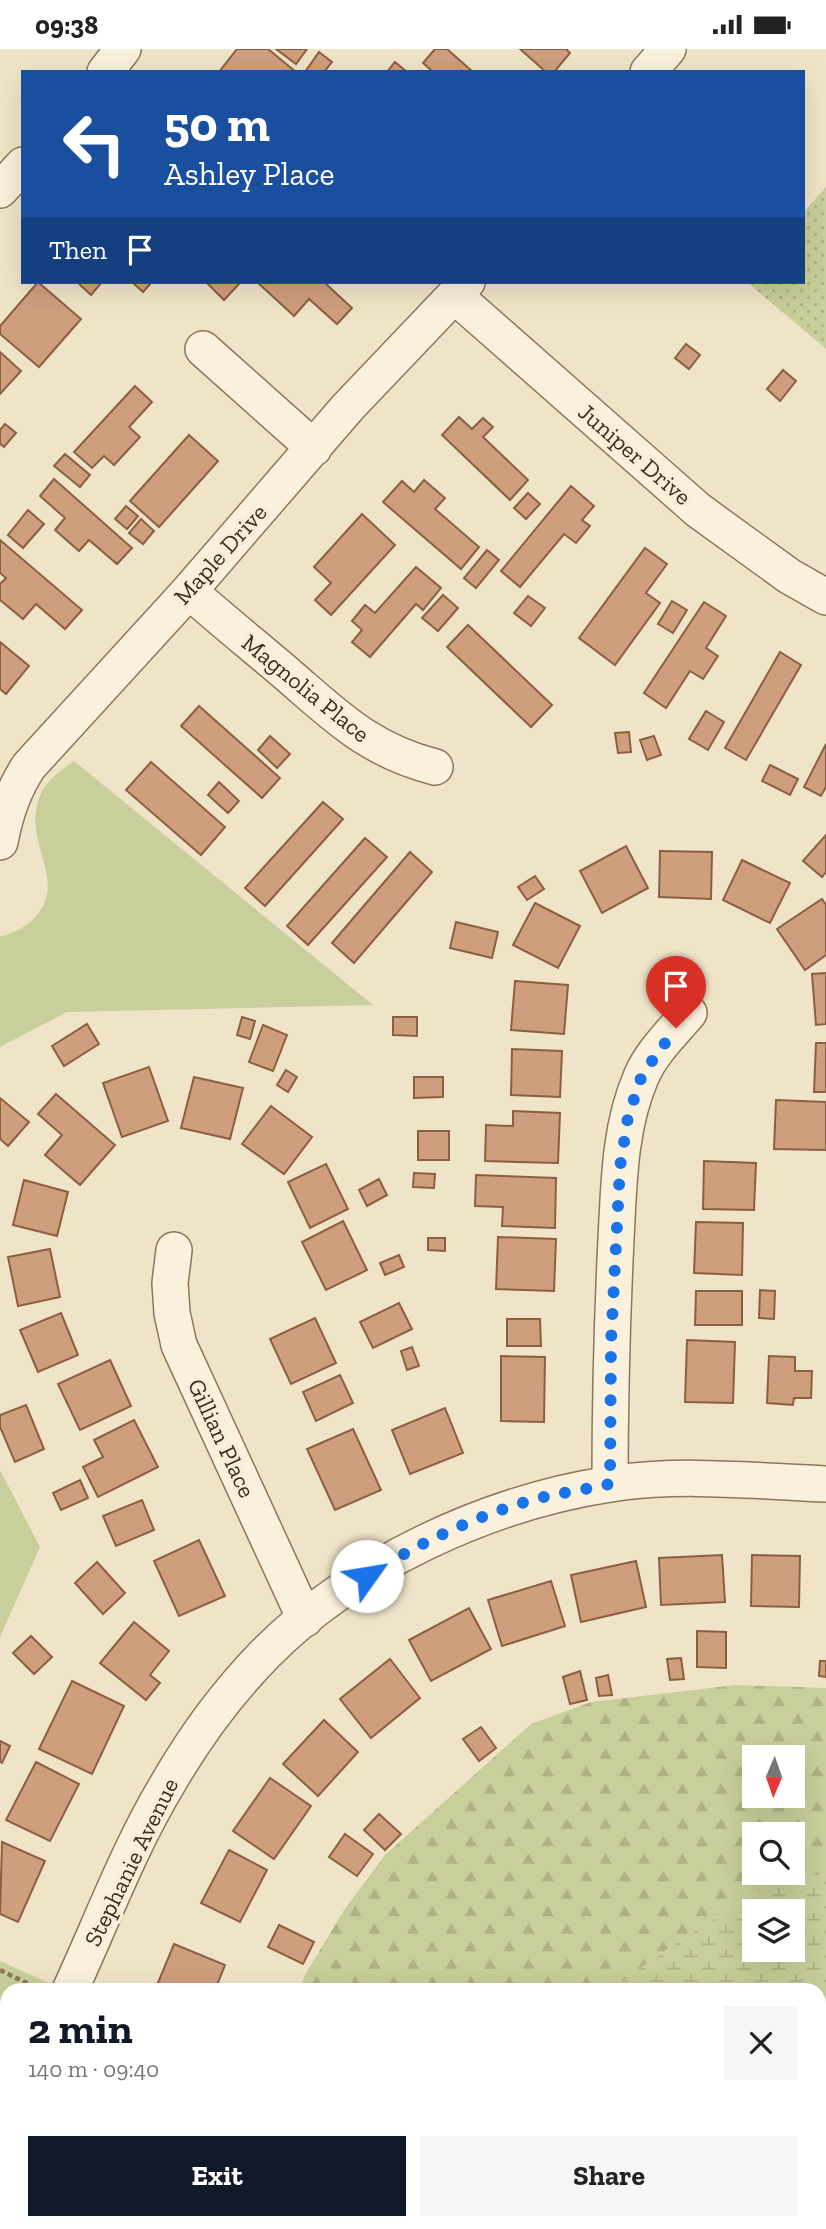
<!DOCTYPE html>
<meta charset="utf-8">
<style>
:root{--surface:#fff;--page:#f6f6f6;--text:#222;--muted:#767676;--accent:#111827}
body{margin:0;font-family:"Zilla Slab",serif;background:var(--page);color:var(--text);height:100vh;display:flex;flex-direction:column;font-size:26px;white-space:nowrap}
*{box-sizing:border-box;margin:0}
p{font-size:23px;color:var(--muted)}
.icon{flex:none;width:38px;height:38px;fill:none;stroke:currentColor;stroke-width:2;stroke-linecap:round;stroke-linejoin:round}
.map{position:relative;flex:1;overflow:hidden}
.side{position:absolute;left:0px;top:1934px;width:826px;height:247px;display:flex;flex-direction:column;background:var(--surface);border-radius:21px 21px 0 0;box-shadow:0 7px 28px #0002}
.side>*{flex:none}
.guide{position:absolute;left:21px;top:21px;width:784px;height:214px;border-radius:0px;box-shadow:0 7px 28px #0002;background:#1a4fa0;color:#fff;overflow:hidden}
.needle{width:46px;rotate:182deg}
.tools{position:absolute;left:742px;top:1696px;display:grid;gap:14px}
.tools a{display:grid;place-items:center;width:63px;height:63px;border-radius:0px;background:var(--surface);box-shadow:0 7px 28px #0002;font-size:35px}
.pin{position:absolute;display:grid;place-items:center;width:60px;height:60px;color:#fff;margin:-72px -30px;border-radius:50% 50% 50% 0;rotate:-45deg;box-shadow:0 0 7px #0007}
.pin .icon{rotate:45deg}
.me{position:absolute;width:77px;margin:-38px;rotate:58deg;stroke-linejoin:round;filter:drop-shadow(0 0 5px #0008)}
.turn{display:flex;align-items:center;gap:24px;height:147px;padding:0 28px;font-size:32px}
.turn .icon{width:91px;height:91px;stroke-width:2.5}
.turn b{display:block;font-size:49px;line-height:60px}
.then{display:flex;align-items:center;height:66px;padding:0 28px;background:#0003;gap:14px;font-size:26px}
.round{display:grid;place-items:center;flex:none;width:74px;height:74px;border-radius:0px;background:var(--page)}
.summary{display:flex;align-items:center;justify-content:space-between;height:119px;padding:0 28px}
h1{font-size:42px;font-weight:700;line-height:52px;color:var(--accent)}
.action{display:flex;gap:14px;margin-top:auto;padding:14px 28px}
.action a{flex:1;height:80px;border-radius:0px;background:var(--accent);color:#fff;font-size:28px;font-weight:700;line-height:80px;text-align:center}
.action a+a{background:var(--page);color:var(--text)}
.status{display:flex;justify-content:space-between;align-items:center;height:49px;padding:0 35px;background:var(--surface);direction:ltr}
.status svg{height:19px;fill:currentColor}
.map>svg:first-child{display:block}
</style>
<div class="status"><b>09:38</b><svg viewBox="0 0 49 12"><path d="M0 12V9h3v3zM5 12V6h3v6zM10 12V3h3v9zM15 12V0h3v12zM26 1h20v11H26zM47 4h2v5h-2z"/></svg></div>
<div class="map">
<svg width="826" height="2180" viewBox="0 0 826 2180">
<defs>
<pattern id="forest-firs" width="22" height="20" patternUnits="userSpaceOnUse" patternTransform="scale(1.75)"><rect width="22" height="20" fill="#c9cf9b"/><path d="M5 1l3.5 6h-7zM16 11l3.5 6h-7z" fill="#aeb285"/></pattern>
<pattern id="wetland-marsh" width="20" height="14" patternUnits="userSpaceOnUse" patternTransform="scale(1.75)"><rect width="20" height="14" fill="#c9cf9b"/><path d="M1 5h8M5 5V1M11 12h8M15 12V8" fill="none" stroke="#aeb285"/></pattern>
<pattern id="park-dots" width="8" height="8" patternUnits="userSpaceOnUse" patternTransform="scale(1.75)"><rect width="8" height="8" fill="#c9cf9b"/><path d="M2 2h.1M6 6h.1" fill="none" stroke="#aeb285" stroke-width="1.8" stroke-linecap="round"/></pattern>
</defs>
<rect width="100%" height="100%" fill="#f0e4c8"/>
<g fill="#c9cf9b">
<path d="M74,712L373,956L67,963L0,998V887C10,886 21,880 29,874C70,839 30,803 36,762C40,736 54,726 74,712Z"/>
<polygon points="0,1421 40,1498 0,1588"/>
<polygon points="0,1912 49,1934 44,1941 7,1941 7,1962 0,1959"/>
</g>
<g fill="url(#forest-firs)" fill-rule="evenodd">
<path d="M736,1636L826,1639V1825L769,1835L669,1899L610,1941H299L305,1926L344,1861L385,1806L531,1675L591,1653ZM754,1708H793V1746H754ZM754,1785H793V1824H754Z"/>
<polygon points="214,2174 307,2174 309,2180 211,2180"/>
</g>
<path fill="url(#wetland-marsh)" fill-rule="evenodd" d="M826,1825V2180H309L307,2174H819V1941H610L669,1899L769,1835ZM754,1862H793V1900H754Z"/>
<polygon fill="url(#park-dots)" points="826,138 826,300 747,233 803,233 803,164"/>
<g fill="#cf9f7d" stroke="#8d5f41" stroke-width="2">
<polygon points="237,0 268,0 296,23 219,23"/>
<polygon points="276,0 307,0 296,15"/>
<polygon points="435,0 447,0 473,23 433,23 423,14"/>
<polygon points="520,0 566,0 570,4 554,23 546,23"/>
<polygon points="319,3 332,13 324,23 305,23"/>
<polygon points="395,13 407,23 387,23"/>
<polygon points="38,233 81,270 39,318 0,285 0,277"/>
<polygon points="77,233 102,233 91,246"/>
<polygon points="132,233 150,233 151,234 143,243"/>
<polygon points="206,233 237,233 239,235 224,251"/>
<polygon points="257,233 324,233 352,259 337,275 309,250 294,267"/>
<polygon points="686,295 700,306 689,320 675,309"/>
<polygon points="0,303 21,322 0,345"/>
<polygon points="783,321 796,332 780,352 767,340"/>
<polygon points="135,337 152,353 129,378 140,388 114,416 104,407 92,419 74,403"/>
<polygon points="459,368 472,380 483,369 493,378 483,388 528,431 510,451 442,386"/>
<polygon points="5,375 16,384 4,398 0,395 0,381"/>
<polygon points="189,386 218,412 159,478 130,452"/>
<polygon points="65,405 90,426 80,438 54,417"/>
<polygon points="54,430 132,499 117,515 89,491 79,502 55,481 65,469 40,447"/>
<polygon points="424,431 445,449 435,460 479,498 461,520 383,453 402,432 414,443"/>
<polygon points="571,437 594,457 582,471 590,477 576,494 564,485 520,538 501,522"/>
<polygon points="528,444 540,455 526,470 514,459"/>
<polygon points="126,457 138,467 127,480 115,470"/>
<polygon points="28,461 44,475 23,499 8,486"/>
<polygon points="362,465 395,496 331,566 315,551 331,534 314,518"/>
<polygon points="141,470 154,482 143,495 129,484"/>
<polygon points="0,491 82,561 65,580 36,555 23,570 0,551 0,535 6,529 0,524"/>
<polygon points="645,499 667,515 646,544 660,554 615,616 579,589"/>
<polygon points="487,501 499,511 476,539 464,529"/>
<polygon points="416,518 441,539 423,561 416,555 370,608 352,593 362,581 352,572 365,556 375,564"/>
<polygon points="443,546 458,559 438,582 422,569"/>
<polygon points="528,547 545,559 531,577 514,564"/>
<polygon points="672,552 687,561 673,584 658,575"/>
<polygon points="704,553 726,567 706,599 718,607 703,630 690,622 666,659 644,644"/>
<polygon points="468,576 552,656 531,678 447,598"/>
<polygon points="0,593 29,617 6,645 0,640"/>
<polygon points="780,603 801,616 746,711 725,699"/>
<polygon points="199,657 280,729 262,749 181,677"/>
<polygon points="706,662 724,673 708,701 689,690"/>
<polygon points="629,683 631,703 618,704 615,684"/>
<polygon points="270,687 290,705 277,719 258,701"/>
<polygon points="654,687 661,706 647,711 640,691"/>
<polygon points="826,695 826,738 821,747 804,738"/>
<polygon points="151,713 225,778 201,806 126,741"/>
<polygon points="770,716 798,730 790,746 762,732"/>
<polygon points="219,733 239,752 228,764 208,746"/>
<polygon points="323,753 343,770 265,857 245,839"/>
<polygon points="826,786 826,823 822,828 803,812"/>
<polygon points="365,789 387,808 308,896 287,877"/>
<polygon points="626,797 648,839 602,864 580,822"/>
<polygon points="660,802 712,803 711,850 659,848"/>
<polygon points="410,803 432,823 354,914 332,894"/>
<polygon points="742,811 790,834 770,874 723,851"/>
<polygon points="535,827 544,840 527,851 518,838"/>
<polygon points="822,850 826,856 826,906 805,921 777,880"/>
<polygon points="535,854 580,877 558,919 513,896"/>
<polygon points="456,873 498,883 492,909 450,899"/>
<polygon points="826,924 826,975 816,976 812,925"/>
<polygon points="515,932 568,936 564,985 511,981"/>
<polygon points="242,968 255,972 250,990 237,986"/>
<polygon points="393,968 417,968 417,987 393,986"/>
<polygon points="87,975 99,995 64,1017 52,997"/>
<polygon points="263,976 287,986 273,1022 249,1013"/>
<polygon points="816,994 826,994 826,1043 814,1043"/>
<polygon points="512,1000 562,1002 560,1048 511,1046"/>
<polygon points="149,1018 168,1072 122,1088 103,1034"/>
<polygon points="286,1021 297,1028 288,1043 277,1036"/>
<polygon points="194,1028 243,1039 230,1090 181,1079"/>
<polygon points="414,1028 443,1028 443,1048 414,1049"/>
<polygon points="56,1045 115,1096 80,1136 45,1106 62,1086 38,1065"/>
<polygon points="0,1049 29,1073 8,1097 0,1090"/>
<polygon points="776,1051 826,1053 826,1101 774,1100"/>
<polygon points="271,1057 312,1088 284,1125 242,1095"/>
<polygon points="513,1062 560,1064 558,1114 485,1112 486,1076 513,1077"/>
<rect x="418" y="1082" width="31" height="29"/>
<polygon points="704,1112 756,1114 754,1161 703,1160"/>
<polygon points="326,1115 348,1160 310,1179 288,1133"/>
<polygon points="414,1124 435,1125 434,1139 413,1138"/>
<polygon points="476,1126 556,1129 555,1179 502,1177 503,1158 475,1157"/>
<polygon points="379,1130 387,1146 367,1157 359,1141"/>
<polygon points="24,1131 68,1143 57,1187 13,1176"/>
<polygon points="343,1172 367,1221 326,1241 302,1193"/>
<polygon points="696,1173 743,1174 742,1226 694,1224"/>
<polygon points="498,1188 556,1190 554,1242 496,1240"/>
<polygon points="428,1189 445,1189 445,1202 428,1201"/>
<polygon points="50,1200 60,1248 18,1257 8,1208"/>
<polygon points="399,1206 404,1218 385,1226 380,1214"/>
<polygon points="760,1241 775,1242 774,1270 759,1269"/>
<polygon points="696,1242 742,1242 742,1276 695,1276"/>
<polygon points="399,1254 412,1280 373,1299 360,1273"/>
<polygon points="61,1264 78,1306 38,1323 20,1281"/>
<polygon points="315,1269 336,1314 291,1335 270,1290"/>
<polygon points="507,1270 540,1270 541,1297 507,1297"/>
<polygon points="687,1291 735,1293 733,1354 685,1353"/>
<polygon points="412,1298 419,1317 407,1321 401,1302"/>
<polygon points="501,1307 545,1308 544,1373 501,1372"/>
<polygon points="769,1307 795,1308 795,1322 812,1322 811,1349 794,1349 793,1356 767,1354"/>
<polygon points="110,1311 131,1357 80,1381 58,1335"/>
<polygon points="340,1326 353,1354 316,1372 303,1343"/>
<polygon points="26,1356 44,1400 15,1413 0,1378 0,1366"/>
<polygon points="445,1359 463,1404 410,1425 392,1381"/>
<polygon points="134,1371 158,1418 98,1448 83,1418 103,1408 94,1391"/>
<polygon points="353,1380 381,1441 335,1461 307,1400"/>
<polygon points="80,1431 88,1449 61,1461 53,1444"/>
<polygon points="142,1451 154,1481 116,1497 103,1467"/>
<polygon points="199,1491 225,1547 179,1567 154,1512"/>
<polygon points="722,1506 725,1553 661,1556 659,1509"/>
<polygon points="752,1506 800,1507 799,1558 751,1557"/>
<polygon points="636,1512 646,1558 581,1573 571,1526"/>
<polygon points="97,1513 125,1544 103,1565 75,1534"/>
<polygon points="551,1532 565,1577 502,1597 488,1551"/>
<polygon points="469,1559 491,1600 431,1632 409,1591"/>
<polygon points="134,1573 169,1602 150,1626 160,1634 146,1651 100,1614"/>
<polygon points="697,1582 726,1583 726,1619 697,1618"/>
<polygon points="31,1587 52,1608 34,1625 13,1604"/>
<polygon points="681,1609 684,1630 670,1631 667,1610"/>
<polygon points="390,1610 420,1649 371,1689 340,1650"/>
<polygon points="820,1612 826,1612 826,1628 819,1627"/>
<polygon points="580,1622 587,1651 570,1655 563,1628"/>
<polygon points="608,1626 612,1646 599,1647 596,1629"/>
<polygon points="72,1632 124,1657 92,1725 39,1700"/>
<polygon points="324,1671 358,1703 318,1747 283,1715"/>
<polygon points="481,1678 496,1699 479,1712 463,1690"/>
<polygon points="0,1692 10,1697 2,1714 0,1713"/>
<polygon points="36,1713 79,1735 50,1792 6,1771"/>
<polygon points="270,1729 311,1757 274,1810 233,1782"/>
<polygon points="379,1765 401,1785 385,1801 364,1781"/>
<polygon points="345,1785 373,1805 357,1827 329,1808"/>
<polygon points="2,1793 45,1812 18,1873 0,1865"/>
<polygon points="229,1801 267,1821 240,1873 201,1854"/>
<polygon points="279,1876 314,1893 303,1915 268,1898"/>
<polygon points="174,1895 225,1916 215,1941 155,1941"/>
<polygon points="51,2174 58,2174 73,2180 48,2180"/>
</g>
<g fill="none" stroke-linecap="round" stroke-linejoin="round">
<defs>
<g id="street">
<polyline points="105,23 123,0"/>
<polyline points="648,23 668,0"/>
<polyline points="0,141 23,116"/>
<polyline points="455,247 698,461 789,527 826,548"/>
<polyline points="203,300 314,399"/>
<path d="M189,542C221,570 254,597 287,625C337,668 369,701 435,718"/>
<path d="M0,793C5,765 13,741 29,717L189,542L348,358L467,233"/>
<polyline points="174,1201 170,1234 172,1264 179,1296 305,1570"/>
<path d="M610,1435C610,1353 612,1272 616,1190C619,1136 619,1079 641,1028C651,1004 672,984 689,964"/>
<path d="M70,1941C102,1872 128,1801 167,1736C194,1689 227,1644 265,1605C353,1516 487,1454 610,1435C681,1424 755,1432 826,1435"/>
<polyline points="0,2090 7,2075"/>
</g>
</defs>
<use href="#street" stroke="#8d765c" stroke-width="38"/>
<polyline stroke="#8d765c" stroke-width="4.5" stroke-dasharray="5 3.5" stroke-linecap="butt" points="0,1921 37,1939"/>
<use href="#street" stroke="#faf1dc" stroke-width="35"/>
</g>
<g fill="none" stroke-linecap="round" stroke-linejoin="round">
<path stroke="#1a73e8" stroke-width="12" stroke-dasharray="0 21.6" d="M367,1527C416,1496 469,1470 525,1453C552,1445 582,1441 610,1435L611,1293L620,1118L628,1068L642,1026L676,979"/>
</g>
<g text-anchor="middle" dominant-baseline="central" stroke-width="7" stroke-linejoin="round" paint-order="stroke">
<g font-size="24" fill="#3d2e20" stroke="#f7eed8">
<text transform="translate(635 405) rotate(41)">Juniper Drive</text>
<text transform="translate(220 505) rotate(-48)">Maple Drive</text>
<text transform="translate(306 639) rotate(39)">Magnolia Place</text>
<text transform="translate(222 1389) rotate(65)">Gillian Place</text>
<text transform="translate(131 1813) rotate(-64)">Stephanie Avenue</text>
</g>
</g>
</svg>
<div class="tools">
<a><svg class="needle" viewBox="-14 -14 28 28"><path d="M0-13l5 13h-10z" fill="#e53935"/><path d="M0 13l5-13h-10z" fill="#767676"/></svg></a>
<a><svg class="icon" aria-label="search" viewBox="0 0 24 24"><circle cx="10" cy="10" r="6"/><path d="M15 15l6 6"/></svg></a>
<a><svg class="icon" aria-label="layers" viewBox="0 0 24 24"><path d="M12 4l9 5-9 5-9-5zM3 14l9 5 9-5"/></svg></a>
</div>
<div class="pin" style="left:676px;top:979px;background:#d93025"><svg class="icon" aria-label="arrive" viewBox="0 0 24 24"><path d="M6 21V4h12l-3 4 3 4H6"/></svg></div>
<svg class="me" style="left:367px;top:1527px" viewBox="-20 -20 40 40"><circle r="19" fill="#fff"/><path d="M0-13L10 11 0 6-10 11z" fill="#1a73e8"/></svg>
<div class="guide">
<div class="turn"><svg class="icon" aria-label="left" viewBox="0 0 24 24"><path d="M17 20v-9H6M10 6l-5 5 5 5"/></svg><div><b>50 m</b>Ashley Place</div></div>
<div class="then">Then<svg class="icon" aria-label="arrive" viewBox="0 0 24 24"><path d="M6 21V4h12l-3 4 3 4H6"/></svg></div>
</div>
<section class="side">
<div class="summary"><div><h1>2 min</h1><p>140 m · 09:40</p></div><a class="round"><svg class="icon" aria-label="close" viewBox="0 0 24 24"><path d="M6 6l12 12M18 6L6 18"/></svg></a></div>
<div class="action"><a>Exit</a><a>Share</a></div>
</section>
</div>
